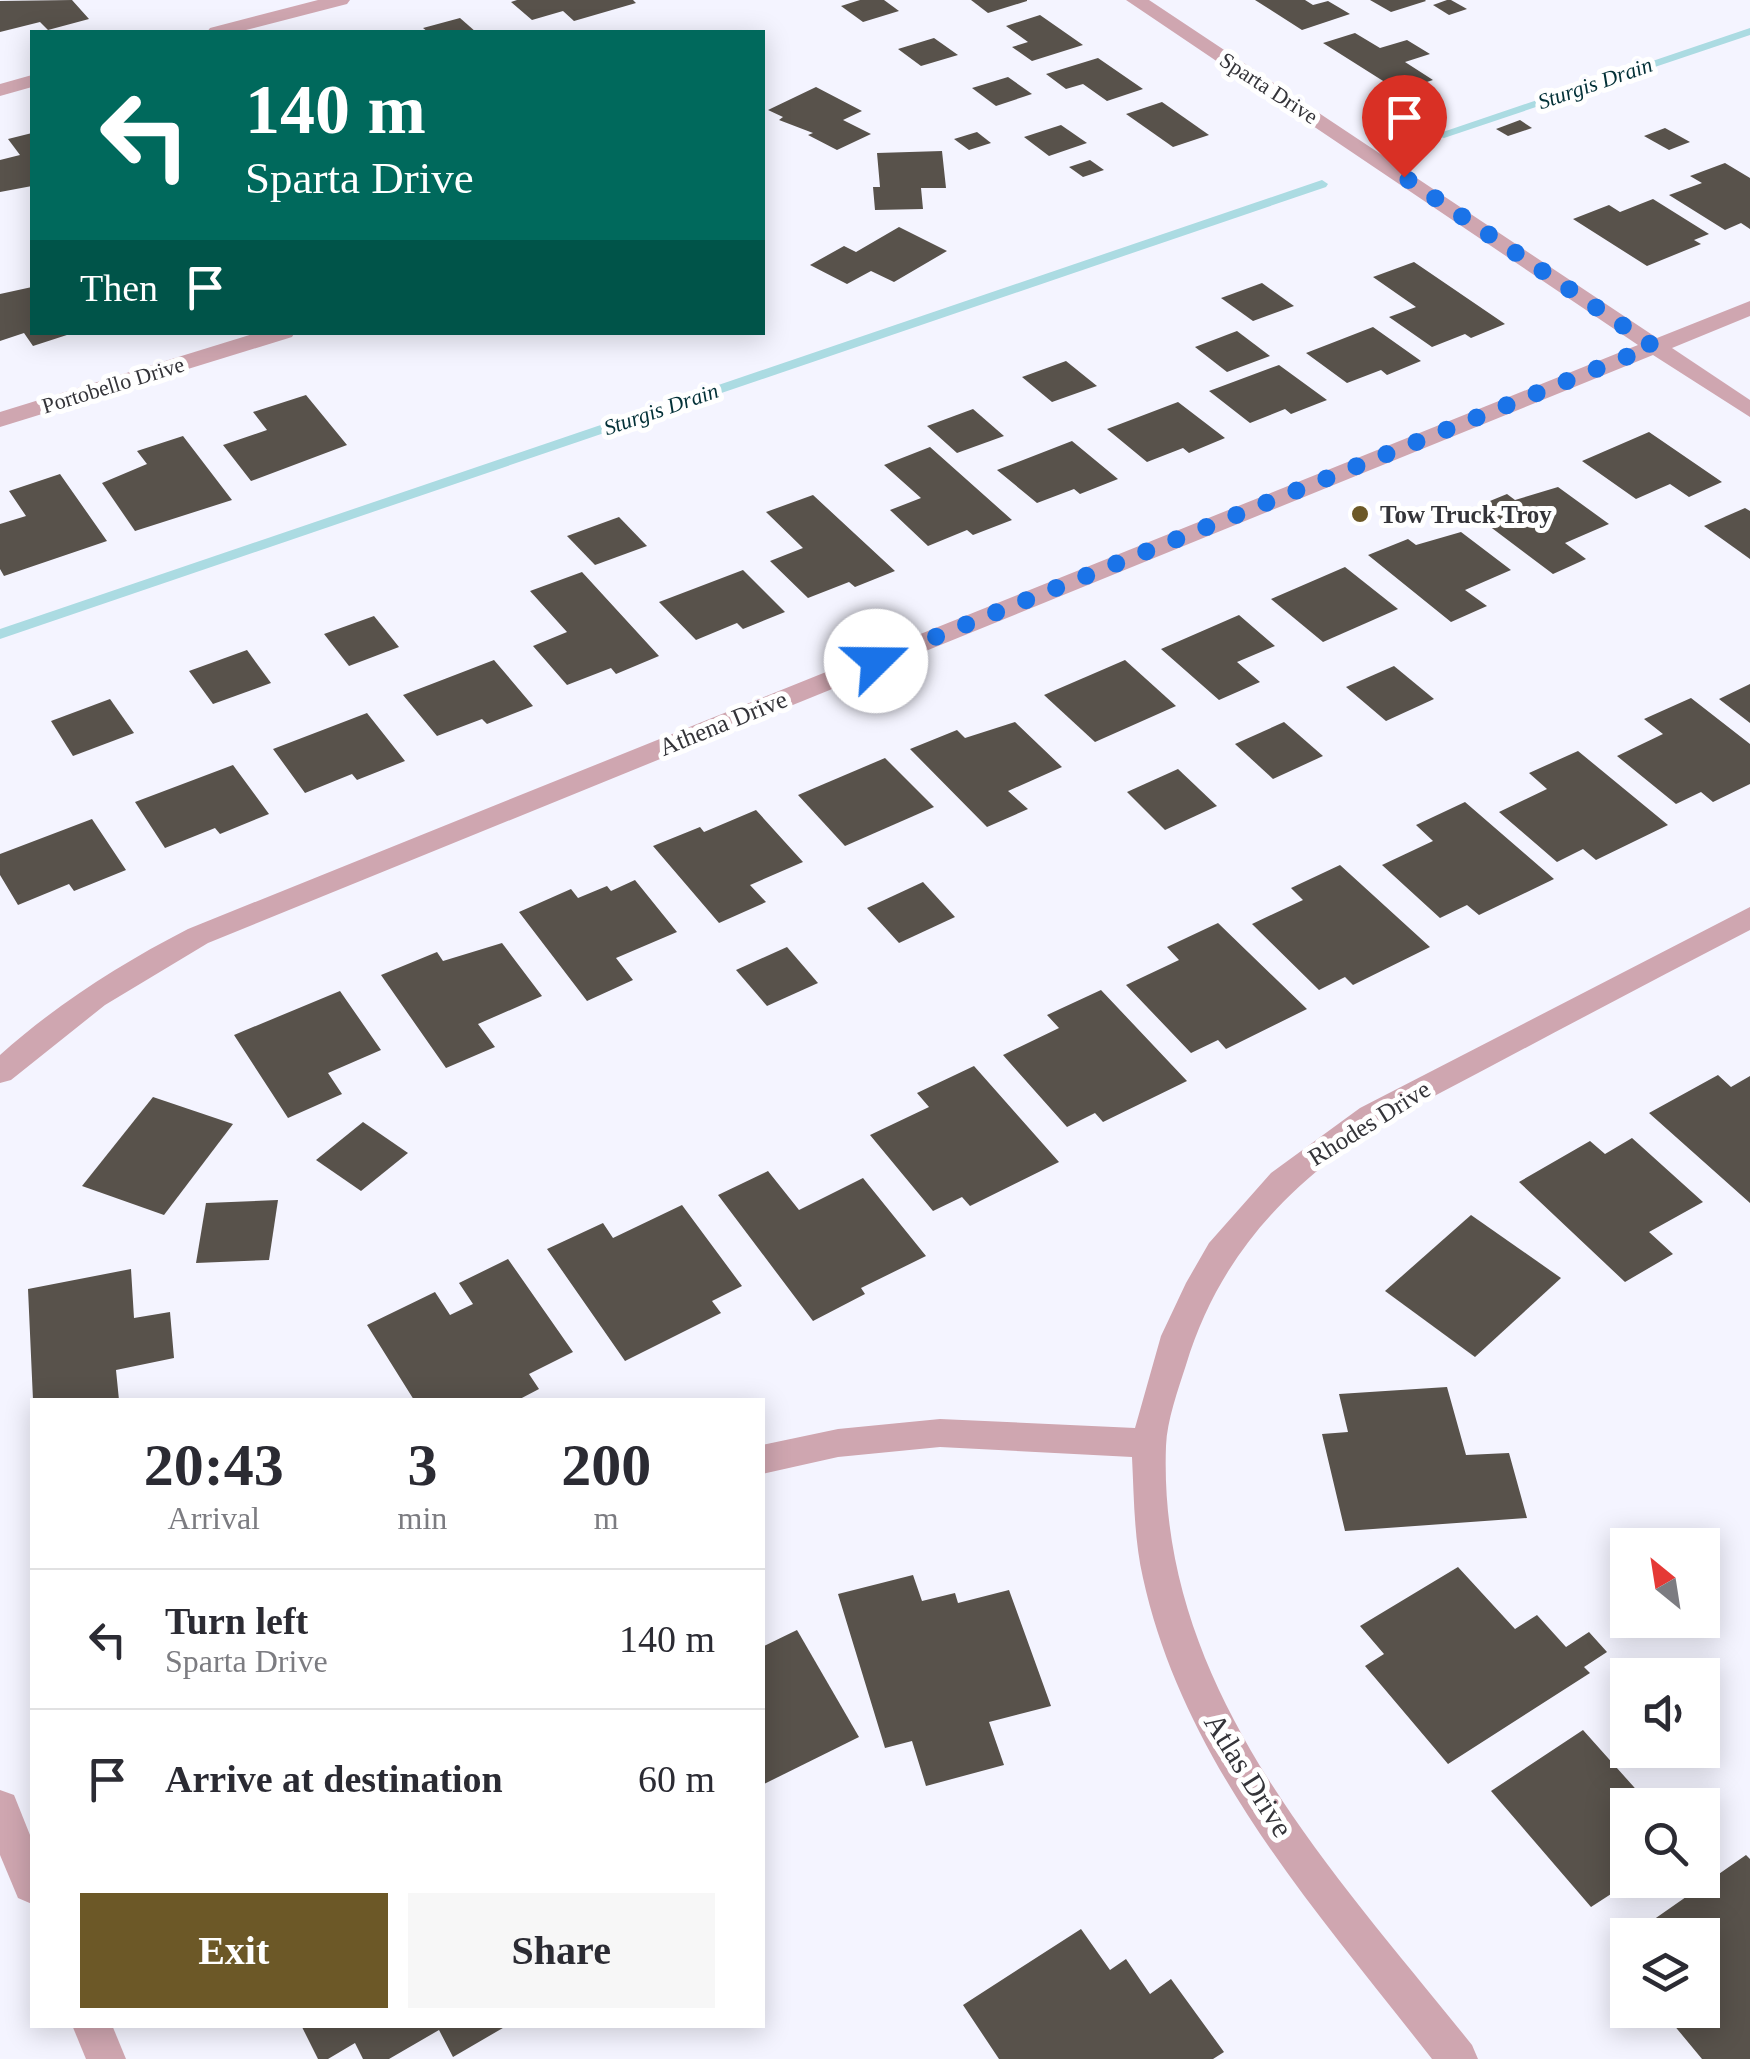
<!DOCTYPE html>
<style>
:root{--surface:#fff;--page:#f7f7f7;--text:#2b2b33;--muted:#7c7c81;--line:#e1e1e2;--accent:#6c5827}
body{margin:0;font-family:Georgia,serif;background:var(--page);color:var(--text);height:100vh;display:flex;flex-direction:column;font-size:38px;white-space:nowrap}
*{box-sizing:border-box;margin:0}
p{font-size:32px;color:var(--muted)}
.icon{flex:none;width:55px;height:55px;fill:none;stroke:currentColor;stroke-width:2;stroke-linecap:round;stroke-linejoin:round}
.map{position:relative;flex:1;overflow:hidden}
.side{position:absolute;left:30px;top:1398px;width:735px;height:630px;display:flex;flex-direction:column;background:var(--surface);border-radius:0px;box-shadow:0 5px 25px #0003}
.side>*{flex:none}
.top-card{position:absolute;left:30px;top:30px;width:735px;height:305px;border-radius:0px;box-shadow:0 5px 25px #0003;background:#00695c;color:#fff;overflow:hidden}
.needle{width:65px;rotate:330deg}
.buttons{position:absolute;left:1610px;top:1528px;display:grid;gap:20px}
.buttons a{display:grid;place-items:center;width:110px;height:110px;border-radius:0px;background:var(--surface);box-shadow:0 5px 25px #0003;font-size:50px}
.pin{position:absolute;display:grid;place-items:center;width:85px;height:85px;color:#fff;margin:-102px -42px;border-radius:50% 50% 50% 0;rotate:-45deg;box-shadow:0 0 10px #0007}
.pin .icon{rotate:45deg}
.me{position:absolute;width:110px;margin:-55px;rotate:68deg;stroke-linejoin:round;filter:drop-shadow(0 0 8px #0008)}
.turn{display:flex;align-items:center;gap:35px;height:210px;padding:0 50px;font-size:45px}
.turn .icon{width:130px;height:130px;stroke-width:2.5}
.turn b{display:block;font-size:70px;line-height:85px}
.then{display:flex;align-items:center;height:95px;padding:0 50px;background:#0003;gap:20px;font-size:38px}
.eta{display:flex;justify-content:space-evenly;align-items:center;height:170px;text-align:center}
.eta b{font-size:60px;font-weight:700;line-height:70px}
.primary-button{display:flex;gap:20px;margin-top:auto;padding:20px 50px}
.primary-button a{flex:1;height:115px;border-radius:0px;background:var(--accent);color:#fff;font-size:40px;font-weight:700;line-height:115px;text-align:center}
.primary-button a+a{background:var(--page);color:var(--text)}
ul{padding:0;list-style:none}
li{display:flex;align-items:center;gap:30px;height:140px;padding:0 50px;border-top:2px solid var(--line)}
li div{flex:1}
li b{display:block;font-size:38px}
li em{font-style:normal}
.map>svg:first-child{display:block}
</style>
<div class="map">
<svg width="1750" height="2059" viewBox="0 0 1750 2059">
<rect width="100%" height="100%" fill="#f4f4ff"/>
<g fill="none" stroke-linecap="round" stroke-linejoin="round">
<g fill="#abdbe2" fill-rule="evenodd">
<polygon points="1750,28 1750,35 1444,138 1434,135"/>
<polygon points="1322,180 1328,184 1326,187 0,639 0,629"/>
</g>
</g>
<g fill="#58524b">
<polygon points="72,0 89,19 48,30 40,22 0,32 0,1"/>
<polygon points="517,0 633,0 636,3 574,21 563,11 532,20 511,2"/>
<polygon points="860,0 884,0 899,11 863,22 841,6"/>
<polygon points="971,0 1027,0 1027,1 988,13"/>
<polygon points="1255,0 1305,0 1313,5 1328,1 1350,14 1302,30"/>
<polygon points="1370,0 1425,0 1426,1 1391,12"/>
<polygon points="1447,0 1451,0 1467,9 1449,15 1433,5"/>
<polygon points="1040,15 1083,45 1032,61 1012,47 1028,42 1006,26"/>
<polygon points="460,18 476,32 428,32 423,28"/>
<polygon points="1355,33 1380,48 1407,40 1430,54 1405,62 1433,80 1399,91 1323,43"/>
<polygon points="934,38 958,55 921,66 898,49"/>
<polygon points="1098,58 1143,89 1107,101 1083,84 1066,89 1046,74"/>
<polygon points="1008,77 1032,94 996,106 972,88"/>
<polygon points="816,87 862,111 843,120 871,134 837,150 808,135 813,133 779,120 783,117 768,110"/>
<polygon points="1162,102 1209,135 1173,147 1126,114"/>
<polygon points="1520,120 1532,128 1508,136 1496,129"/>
<polygon points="1061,125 1087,143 1049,156 1024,137"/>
<polygon points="1665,128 1690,142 1669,150 1644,136"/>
<polygon points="977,132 991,143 969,150 954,139"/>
<polygon points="32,133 32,186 0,192 0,160 20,155 8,139"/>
<polygon points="942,151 946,188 921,188 923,209 875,210 873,187 880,187 877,153"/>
<polygon points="1090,160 1104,170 1083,177 1069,167"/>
<polygon points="1725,163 1750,178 1750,229 1741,223 1725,230 1669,195 1702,183 1690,176"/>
<polygon points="1653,199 1709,234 1694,240 1701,244 1647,266 1573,219 1609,205 1620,212"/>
<polygon points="899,227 947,251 894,282 871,271 847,284 810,265 844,246 856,252"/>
<polygon points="1414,262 1505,324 1471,338 1465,334 1432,347 1389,317 1416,307 1373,277"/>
<polygon points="1262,283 1294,306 1253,321 1221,298"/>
<polygon points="32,287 32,332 73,333 33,346 24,333 0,341 0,294"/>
<polygon points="1373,327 1421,361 1387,375 1381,370 1347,383 1306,353"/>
<polygon points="1237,331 1270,356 1227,372 1195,347"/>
<polygon points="1066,361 1097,386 1052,402 1022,377"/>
<polygon points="1279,365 1327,400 1291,414 1285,409 1250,423 1209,391"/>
<polygon points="306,395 347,445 251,481 223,445 267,430 253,412"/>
<polygon points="1178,402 1225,438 1189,453 1183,448 1147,462 1107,429"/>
<polygon points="973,409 1004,436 957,453 927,426"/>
<polygon points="1649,432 1722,482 1689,497 1670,484 1636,499 1582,461"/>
<polygon points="183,436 232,500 135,531 102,483 147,464 137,451"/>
<polygon points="1072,441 1118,479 1080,494 1074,489 1037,503 997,470"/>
<polygon points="930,447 1012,520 973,535 967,530 928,546 890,510 921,498 884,465"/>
<polygon points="60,474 107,541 4,576 0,569 0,524 26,516 9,491"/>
<polygon points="1558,487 1609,524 1565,543 1586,559 1553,574 1468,510 1507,494 1515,500"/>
<polygon points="813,495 895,571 855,587 849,582 808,598 770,561 803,548 766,512"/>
<polygon points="1745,508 1750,511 1750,559 1704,526"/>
<polygon points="619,517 647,546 595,565 567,536"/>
<polygon points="1461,532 1511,570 1465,590 1487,606 1451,622 1368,555 1408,539 1416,545"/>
<polygon points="1345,567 1398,609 1323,642 1271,599"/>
<polygon points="743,570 785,612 743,629 737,623 696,640 659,602"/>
<polygon points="582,572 659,656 616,674 611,668 567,685 533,646 567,632 530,591"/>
<polygon points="1239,615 1275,646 1237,662 1260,682 1219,700 1161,649"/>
<polygon points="374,616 399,647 349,666 324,634"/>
<polygon points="247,650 271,683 213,704 189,671"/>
<polygon points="494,660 533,706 487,724 482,719 437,736 403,695"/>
<polygon points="1125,660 1176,706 1095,742 1044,695"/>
<polygon points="1394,666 1434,699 1386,721 1346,687"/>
<polygon points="1750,684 1750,723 1719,699"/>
<polygon points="1691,698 1750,744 1750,784 1713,802 1701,792 1676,804 1617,756 1663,734 1644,719"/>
<polygon points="110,699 134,733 73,756 51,721"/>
<polygon points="367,713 405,761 357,780 352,774 305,793 273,749"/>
<polygon points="1015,722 1062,767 1008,791 1028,809 987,827 910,749 957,730 965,738"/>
<polygon points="1284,722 1323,756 1273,779 1235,744"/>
<polygon points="1578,751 1668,825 1596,860 1583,849 1557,862 1499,812 1547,789 1529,773"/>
<polygon points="885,758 934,807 845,846 798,795"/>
<polygon points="233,765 269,814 220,834 215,828 165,848 135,802"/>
<polygon points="1178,769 1217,806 1165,830 1127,792"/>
<polygon points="1465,802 1554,879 1479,915 1467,905 1440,918 1382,865 1433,841 1416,825"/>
<polygon points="756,810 803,862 750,885 766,902 719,923 653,846 700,827 704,832"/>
<polygon points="92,819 126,870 74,891 69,884 18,905 0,875 0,854"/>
<polygon points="1340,865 1430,947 1353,985 1345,977 1319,990 1252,924 1303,900 1291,888"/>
<polygon points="635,880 677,932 616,958 633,980 587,1001 519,912 571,889 578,898 607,886 611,891"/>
<polygon points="923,882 955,917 899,943 867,908"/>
<polygon points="1218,923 1307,1009 1226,1049 1218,1040 1191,1053 1126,985 1179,960 1167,947"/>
<polygon points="502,943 542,996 478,1024 495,1047 446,1068 381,975 437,952 443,961"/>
<polygon points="787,947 818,983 767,1006 736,970"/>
<polygon points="1101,990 1187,1081 1103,1122 1095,1113 1067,1127 1003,1055 1059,1028 1047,1015"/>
<polygon points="340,991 381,1050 328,1073 342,1094 288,1118 234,1035"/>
<polygon points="974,1066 1059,1162 970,1206 962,1197 933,1211 870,1135 929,1107 917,1093"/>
<polygon points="1718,1075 1731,1087 1750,1076 1750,1203 1649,1113"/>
<polygon points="153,1097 233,1124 164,1215 82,1186"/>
<polygon points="363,1122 408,1153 361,1191 316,1160"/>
<polygon points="1632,1138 1703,1202 1649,1232 1673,1254 1625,1282 1519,1182 1590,1141 1605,1154"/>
<polygon points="768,1171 799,1210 863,1178 926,1256 861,1288 865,1294 813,1321 718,1195"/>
<polygon points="278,1200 269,1260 196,1263 206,1203"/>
<polygon points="682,1205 742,1286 712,1301 721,1313 625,1361 547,1249 603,1223 613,1238"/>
<polygon points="1471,1215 1561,1278 1475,1357 1385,1291"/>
<polygon points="508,1259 573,1352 529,1374 539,1389 518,1400 414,1400 367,1325 435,1292 450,1315 473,1304 459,1283"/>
<polygon points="131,1269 134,1318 170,1312 174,1358 116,1370 119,1400 33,1400 28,1289"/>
<polygon points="1447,1387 1466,1455 1509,1453 1527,1518 1345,1531 1322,1434 1348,1432 1339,1394"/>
<polygon points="1458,1567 1515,1629 1537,1615 1566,1647 1589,1632 1607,1652 1584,1667 1590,1673 1448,1764 1365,1666 1384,1654 1360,1626"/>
<polygon points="913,1575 922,1601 955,1593 958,1603 1009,1590 1051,1706 989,1722 1004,1765 926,1786 912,1741 885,1748 838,1594"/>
<polygon points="797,1630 859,1737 762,1785 762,1647"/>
<polygon points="1583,1730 1650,1805 1628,1805 1628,1883 1591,1907 1491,1791"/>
<polygon points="1746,1855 1750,1859 1750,2059 1702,2059 1673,2024 1692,2010 1702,2010 1702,1935 1650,1935 1643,1927"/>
<polygon points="1081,1929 1110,1970 1126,1959 1150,1994 1171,1979 1224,2052 1213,2059 999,2059 963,2005"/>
<polygon points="301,2025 508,2025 453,2057 439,2030 389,2059 363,2059 355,2043 328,2059 318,2059"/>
</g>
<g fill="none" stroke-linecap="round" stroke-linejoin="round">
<g fill="#cfa6b0" fill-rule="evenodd">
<polygon points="318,0 350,0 347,4 238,32 207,32 210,28"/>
<path d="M1126,0H1149L1657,338L1750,301V316L1672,348L1750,400V417L1653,355L208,943L105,1005L11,1080L0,1083V1055C57,1004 120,964 188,929L1638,345Z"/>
<polygon points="32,75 32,87 0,96 0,84"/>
<polygon points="259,332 295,332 292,337 0,427 0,412"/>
<path d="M1750,907V930C1665,974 1580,1019 1495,1064C1440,1094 1382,1120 1332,1159C1261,1214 1212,1279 1186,1365C1178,1390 1167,1420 1166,1446C1157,1688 1331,1869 1472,2045L1478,2059H1432C1318,1913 1184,1765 1143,1578C1134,1539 1134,1497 1132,1457L940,1447L838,1457L762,1474V1445L838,1429L940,1419L1135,1428L1161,1336L1186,1283L1209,1243L1271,1173L1360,1108Z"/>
<polygon points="0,1790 14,1795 32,1840 32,1904 18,1898 0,1855"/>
<polygon points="72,2025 112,2025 126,2059 86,2059"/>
</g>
</g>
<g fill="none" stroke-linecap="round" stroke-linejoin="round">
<polyline stroke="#1a73e8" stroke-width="18" stroke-dasharray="0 32.4" points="876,661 1653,346 1404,177"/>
</g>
<circle fill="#6c5827" stroke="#fff" stroke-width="4" cx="1360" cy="514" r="10"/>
<g text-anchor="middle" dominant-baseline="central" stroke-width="10" stroke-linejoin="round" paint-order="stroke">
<g font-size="22" font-style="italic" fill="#023037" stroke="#fff">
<text transform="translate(1595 83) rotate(-19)">Sturgis Drain</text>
<text transform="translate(661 409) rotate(-19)">Sturgis Drain</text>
</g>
<g font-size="22" fill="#343439" stroke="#fff">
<text transform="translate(1269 88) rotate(33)">Sparta Drive</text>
<text transform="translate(113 385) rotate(-17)">Portobello Drive</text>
</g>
<g font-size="25" font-weight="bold" fill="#343439" stroke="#fff" text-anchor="start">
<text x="1380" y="514">Tow Truck Troy</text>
</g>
<g font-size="25" fill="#343439" stroke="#fff">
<text transform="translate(723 723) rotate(-22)">Athena Drive</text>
<text transform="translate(1369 1123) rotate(-32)">Rhodes Drive</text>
</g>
<g font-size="30" fill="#343439" stroke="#fff">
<text transform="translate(1249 1775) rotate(58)">Atlas Drive</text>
</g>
</g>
</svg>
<div class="buttons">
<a><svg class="needle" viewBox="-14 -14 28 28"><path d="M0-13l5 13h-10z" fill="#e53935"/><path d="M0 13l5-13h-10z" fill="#7c7c81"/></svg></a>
<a><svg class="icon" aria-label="sound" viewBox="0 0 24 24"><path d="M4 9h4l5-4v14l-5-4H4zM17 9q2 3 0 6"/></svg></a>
<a><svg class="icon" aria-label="search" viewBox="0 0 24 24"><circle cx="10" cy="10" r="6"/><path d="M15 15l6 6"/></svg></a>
<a><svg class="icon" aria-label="layers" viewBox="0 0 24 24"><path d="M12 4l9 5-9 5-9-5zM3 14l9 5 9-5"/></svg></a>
</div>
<div class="pin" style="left:1404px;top:177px;background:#d93025"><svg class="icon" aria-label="arrive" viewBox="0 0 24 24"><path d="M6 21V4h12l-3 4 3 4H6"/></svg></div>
<svg class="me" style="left:876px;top:661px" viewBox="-20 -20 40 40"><circle r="19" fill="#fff"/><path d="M0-13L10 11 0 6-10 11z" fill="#1a73e8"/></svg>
<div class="top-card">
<div class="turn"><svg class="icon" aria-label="left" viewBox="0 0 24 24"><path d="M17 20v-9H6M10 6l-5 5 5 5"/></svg><div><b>140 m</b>Sparta Drive</div></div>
<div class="then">Then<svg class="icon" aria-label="arrive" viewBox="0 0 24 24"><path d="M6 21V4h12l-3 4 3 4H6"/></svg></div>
</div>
<section class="side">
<div class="eta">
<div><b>20:43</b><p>Arrival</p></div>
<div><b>3</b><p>min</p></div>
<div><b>200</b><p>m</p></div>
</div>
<ul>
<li><svg class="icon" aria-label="left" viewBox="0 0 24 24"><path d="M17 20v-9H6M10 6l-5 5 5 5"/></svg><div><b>Turn left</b><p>Sparta Drive</p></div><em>140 m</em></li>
<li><svg class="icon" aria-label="arrive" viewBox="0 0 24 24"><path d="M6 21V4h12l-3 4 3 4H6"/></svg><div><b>Arrive at destination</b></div><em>60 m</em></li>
</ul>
<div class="primary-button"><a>Exit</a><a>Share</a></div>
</section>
</div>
